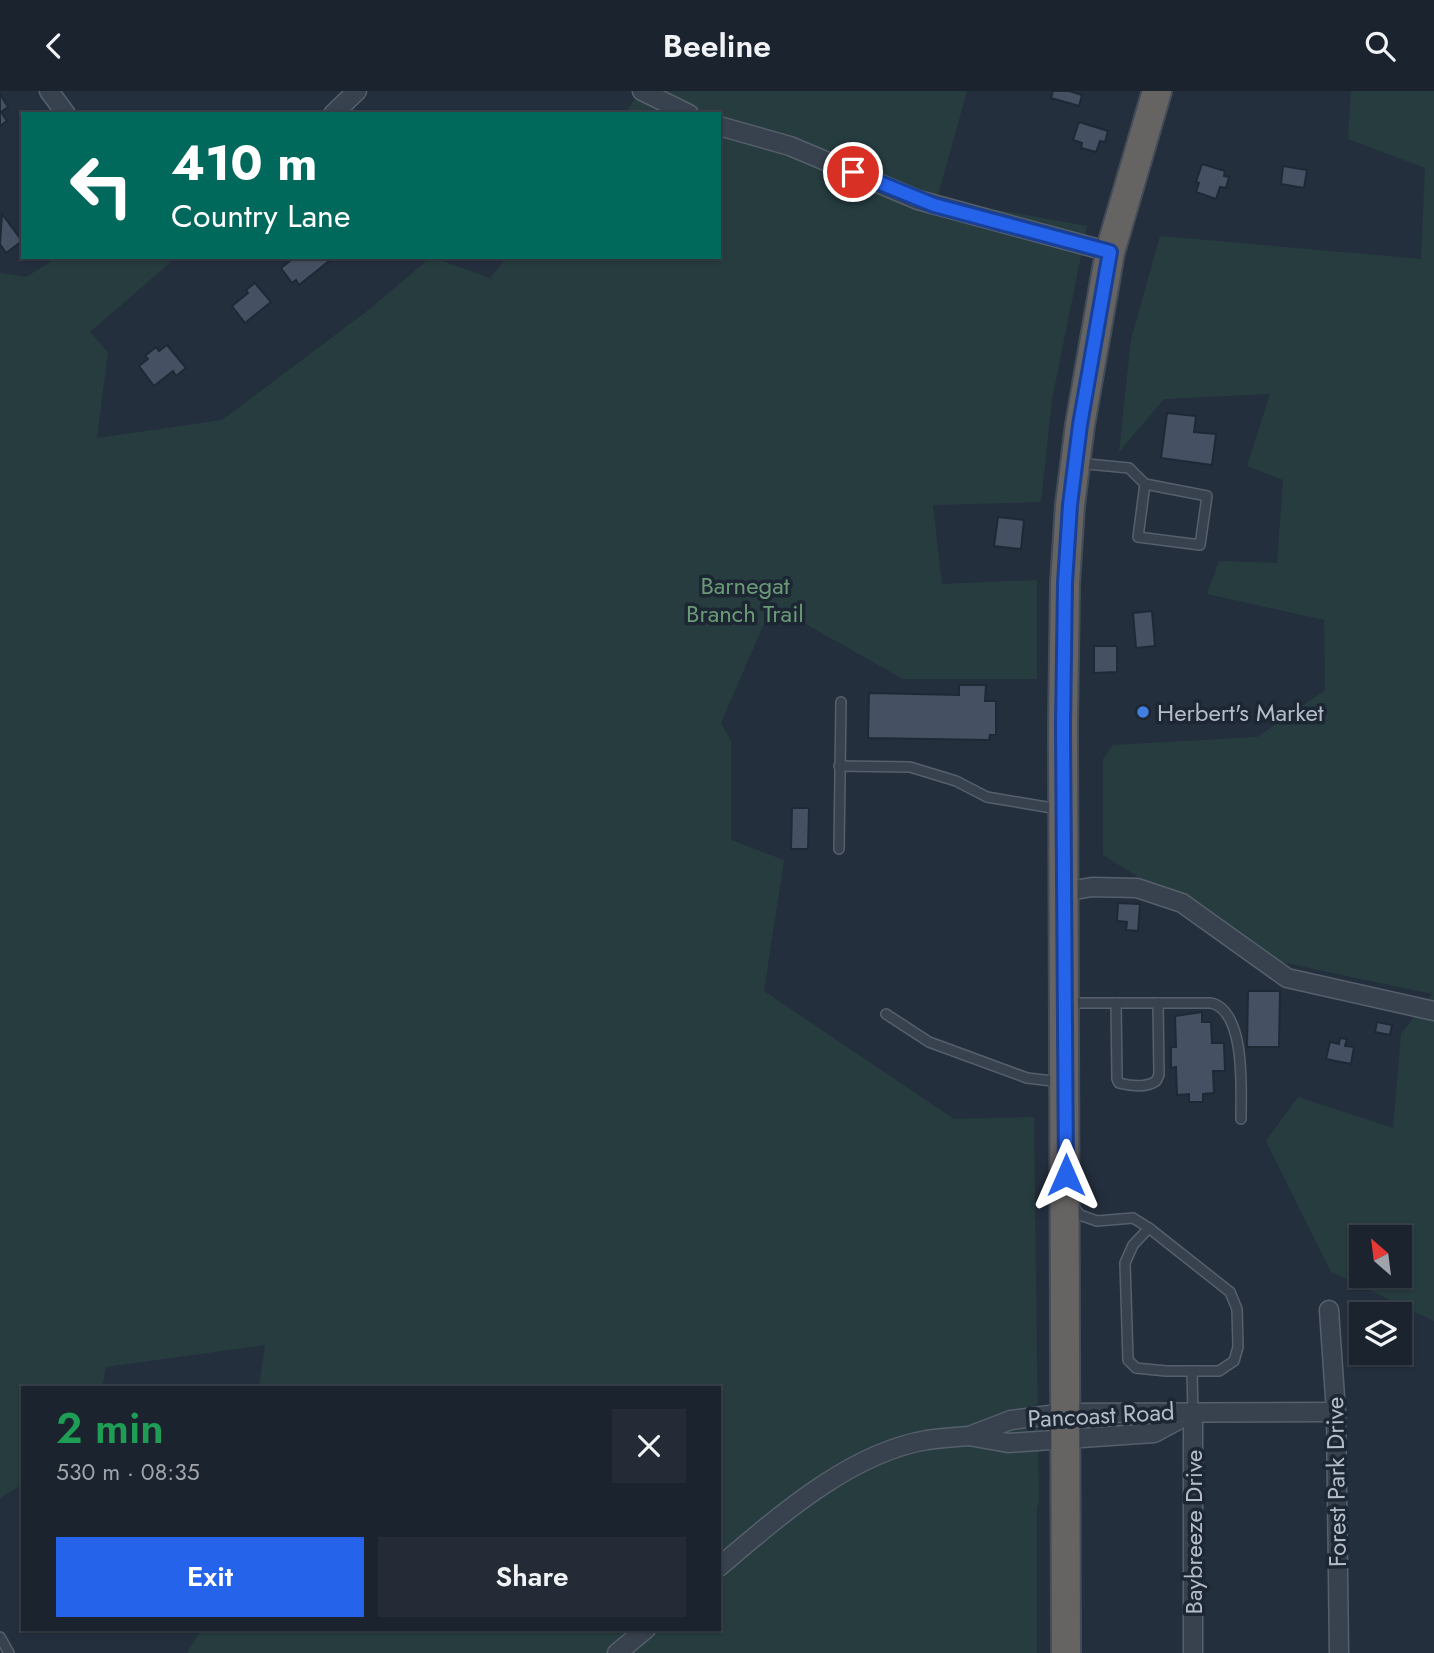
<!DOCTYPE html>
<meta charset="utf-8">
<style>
:root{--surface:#1b232e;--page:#242b36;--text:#f1f3f6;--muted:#a0a4aa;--line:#39404a;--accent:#2563eb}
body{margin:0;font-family:Jost,sans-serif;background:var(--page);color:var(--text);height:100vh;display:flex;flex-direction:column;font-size:26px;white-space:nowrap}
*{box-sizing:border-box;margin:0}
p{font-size:23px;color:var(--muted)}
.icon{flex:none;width:38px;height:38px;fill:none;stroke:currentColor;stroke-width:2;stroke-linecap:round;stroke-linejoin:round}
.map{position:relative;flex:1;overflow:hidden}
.side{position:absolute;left:21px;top:1295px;width:700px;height:245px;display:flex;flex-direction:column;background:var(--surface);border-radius:0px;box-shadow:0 2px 5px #0004,0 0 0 2px var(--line)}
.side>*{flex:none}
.banner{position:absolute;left:21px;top:21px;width:700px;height:147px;border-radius:0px;box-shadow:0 2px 5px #0004,0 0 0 2px var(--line);background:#00695c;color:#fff;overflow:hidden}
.needle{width:46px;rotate:332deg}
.tools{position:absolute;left:1349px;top:1134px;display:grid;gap:14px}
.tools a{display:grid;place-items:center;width:63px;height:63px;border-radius:0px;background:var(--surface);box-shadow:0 2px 5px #0004,0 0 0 2px var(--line);font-size:35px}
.pin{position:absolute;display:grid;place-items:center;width:60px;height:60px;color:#fff;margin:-30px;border:4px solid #fff;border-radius:50%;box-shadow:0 2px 7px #0007}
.me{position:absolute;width:77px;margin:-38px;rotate:0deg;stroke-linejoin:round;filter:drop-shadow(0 0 5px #0008)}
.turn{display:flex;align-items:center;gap:24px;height:147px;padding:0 35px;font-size:32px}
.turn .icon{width:91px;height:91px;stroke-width:2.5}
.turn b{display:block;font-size:49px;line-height:60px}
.round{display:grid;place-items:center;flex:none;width:74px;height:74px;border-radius:0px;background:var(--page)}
.head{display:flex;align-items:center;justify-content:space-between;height:119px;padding:0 35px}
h1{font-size:42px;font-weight:600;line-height:52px;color:#1e9e55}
.action{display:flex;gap:14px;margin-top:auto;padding:14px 35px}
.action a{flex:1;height:80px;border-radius:0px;background:var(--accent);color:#fff;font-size:28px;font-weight:600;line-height:80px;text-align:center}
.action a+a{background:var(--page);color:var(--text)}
header{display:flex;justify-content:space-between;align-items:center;height:91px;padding:0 35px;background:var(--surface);font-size:32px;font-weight:600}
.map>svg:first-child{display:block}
</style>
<header><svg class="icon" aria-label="back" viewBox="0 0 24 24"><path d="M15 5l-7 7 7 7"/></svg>Beeline<svg class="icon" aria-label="search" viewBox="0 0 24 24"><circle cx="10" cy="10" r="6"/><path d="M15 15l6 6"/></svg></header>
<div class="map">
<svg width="1434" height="1562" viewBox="0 0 1434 1562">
<rect width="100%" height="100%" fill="#242f3e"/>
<g fill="#263c3f" fill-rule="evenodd">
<polygon points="640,0 967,0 937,108 1087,135 1052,309 1041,411 933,414 942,493 1037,489 1037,588 903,588 772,514 721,632 731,650 731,749 784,769 764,900 954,1028 1034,1026 1039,1414 1037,1414 1037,1562 187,1562 202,1538 719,1538 719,1297 259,1297 265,1254 106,1276 102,1297 23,1297 23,1393 0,1407 0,182 26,186 58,166 168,166 172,170 90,241 108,261 97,347 222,329 371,217 431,166 490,187 507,166 719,166 719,23 625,23"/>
<path d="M1351,0H1434V1230L1331,1181L1266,1050L1298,1006L1393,1037L1401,943L1432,903L1271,869L1103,764V668L1113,654L1257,646L1325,599L1324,529L1207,503L1219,470L1277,472L1283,389L1247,375L1270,303L1164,308L1119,361L1131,248L1160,145L1421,168L1425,77L1348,48ZM1362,1146H1400V1185H1362Z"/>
</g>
<g fill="#455162" stroke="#1f2835" stroke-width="2">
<polygon points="1053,0 1069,0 1082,4 1079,15 1051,7"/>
<polygon points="0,3 8,16 1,21 7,30 0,35"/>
<polygon points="1079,31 1108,40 1105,51 1100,50 1096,61 1081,57 1082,52 1073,49"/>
<polygon points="1202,73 1225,80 1224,85 1229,86 1226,97 1220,96 1216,108 1196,101 1199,92 1196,91"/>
<polygon points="1283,75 1307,79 1304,97 1281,93"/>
<polygon points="2,123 22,150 6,162 0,153"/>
<polygon points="295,166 326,166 329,170 299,194 296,189 292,192 281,177"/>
<polygon points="255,192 271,211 245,232 232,215 248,202 246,199"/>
<polygon points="167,254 186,277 176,285 173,280 154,295 139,275 148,268 145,265 156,256 159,260"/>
<polygon points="1167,322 1196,325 1194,341 1216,343 1212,374 1161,367"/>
<polygon points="998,426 1024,429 1021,458 994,455"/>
<polygon points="1152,520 1155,555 1136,557 1133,522"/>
<polygon points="1094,555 1117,555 1117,581 1094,582"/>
<polygon points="959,594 986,594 985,610 996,610 996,644 990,644 989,649 868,647 869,602 959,604"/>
<polygon points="792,717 809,717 808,758 791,758"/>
<polygon points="1118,812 1140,813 1138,840 1126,839 1127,831 1117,830"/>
<polygon points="1248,900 1280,900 1279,956 1247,956"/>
<polygon points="1202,921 1202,931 1211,931 1212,952 1224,952 1225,980 1213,980 1214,1002 1203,1003 1203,1011 1189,1011 1189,1003 1177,1004 1176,976 1171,977 1171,956 1176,956 1175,925"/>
<polygon points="1377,931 1392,934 1390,944 1375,941"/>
<polygon points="1340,947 1347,948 1345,955 1354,956 1351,973 1326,968 1330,951 1339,953"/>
</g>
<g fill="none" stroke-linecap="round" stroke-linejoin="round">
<defs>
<g id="service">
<polyline points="1077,372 1129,377 1145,393 1207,405 1200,454 1138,446 1145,393"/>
<polyline points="839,675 910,676 956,690 987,706 1058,718"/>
<polyline points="839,758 841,611"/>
<path d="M1067,912H1211C1246,920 1241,999 1241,1028"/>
<path d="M1116,912L1117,988L1119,992C1130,995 1147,997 1156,990L1159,984L1158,912"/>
<polyline points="886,923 929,951 1027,987 1061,991"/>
<polyline points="1072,1114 1080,1124 1097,1130 1133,1127 1149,1137 1230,1201 1237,1218 1238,1256 1234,1270 1219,1280 1166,1280 1136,1277 1128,1269 1125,1172 1133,1154 1149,1137"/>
<polyline points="1192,1280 1193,1321"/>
<polyline points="0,1546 9,1562"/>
</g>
<g id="minor">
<polyline points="49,0 66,23"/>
<polyline points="642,0 689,23"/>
<polyline points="333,23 357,0"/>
<polyline points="719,35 790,55 918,109 1110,161"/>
<polyline points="1064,801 1092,796 1137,797 1182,812 1287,887 1434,920"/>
<polyline points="1329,1219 1336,1321 1339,1562"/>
<polyline points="1193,1321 1154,1342 1008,1352 969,1345 1011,1329 1065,1322 1336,1321"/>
<path d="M719,1476C777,1427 849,1362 927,1349C941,1347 955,1346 969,1345"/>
<polyline points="617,1562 646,1538"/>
<polyline points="1193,1562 1193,1321"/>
</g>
<polyline id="trunk" points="1066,1562 1063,635 1065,492 1070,414 1080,334 1110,161 1157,0"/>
</defs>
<use href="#service" stroke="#565f6c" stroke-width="12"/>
<use href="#minor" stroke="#565f6c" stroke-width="21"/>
<use href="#trunk" stroke="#434c59" stroke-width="32"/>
<use href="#service" stroke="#38414e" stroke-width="9"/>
<use href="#minor" stroke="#38414e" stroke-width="18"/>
<use href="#trunk" stroke="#656462" stroke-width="28"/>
</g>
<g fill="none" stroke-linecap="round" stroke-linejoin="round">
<defs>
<polyline id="route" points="853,81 934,114 1110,161 1080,334 1070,414 1065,492 1063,635 1066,1084"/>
</defs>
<use href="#route" stroke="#184099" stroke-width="18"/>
<use href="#route" stroke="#2563eb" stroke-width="12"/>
</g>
<circle fill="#3f7fe0" stroke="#1d2633" stroke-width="2.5" cx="1143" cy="621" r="7"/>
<g text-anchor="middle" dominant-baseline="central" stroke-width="7" stroke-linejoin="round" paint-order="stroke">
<g font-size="24" fill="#6b9a76" stroke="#1d2633">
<text x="745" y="494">Barnegat<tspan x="745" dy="28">Branch Trail</tspan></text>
</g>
<g font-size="24" fill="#b4bcc9" stroke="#1d2633" text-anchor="start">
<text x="1157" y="621">Herbert's Market</text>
</g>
<g font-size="24" fill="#b4bcc9" stroke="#1d2633">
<text transform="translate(1101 1324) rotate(-3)">Pancoast Road</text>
<text transform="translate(1336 1391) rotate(-91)">Forest Park Drive</text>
<text transform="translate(1193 1441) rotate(-90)">Baybreeze Drive</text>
</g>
</g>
</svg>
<div class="tools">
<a><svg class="needle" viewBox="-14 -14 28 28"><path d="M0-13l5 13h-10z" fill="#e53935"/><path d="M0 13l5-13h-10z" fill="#a0a4aa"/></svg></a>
<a><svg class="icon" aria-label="layers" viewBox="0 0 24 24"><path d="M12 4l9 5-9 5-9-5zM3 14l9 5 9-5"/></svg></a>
</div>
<div class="pin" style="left:853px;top:81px;background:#d93025"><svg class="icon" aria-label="arrive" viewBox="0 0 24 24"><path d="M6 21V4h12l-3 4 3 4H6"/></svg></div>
<svg class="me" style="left:1066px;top:1084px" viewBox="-20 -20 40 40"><path d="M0-17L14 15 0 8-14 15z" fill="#2563eb" stroke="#fff" stroke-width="4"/></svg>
<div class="banner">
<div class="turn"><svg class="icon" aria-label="left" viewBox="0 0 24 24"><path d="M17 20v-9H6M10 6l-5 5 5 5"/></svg><div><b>410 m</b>Country Lane</div></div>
</div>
<section class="side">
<div class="head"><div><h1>2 min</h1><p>530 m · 08:35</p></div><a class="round"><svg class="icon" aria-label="close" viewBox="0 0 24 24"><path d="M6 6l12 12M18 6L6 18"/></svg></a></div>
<div class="action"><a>Exit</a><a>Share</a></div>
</section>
</div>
